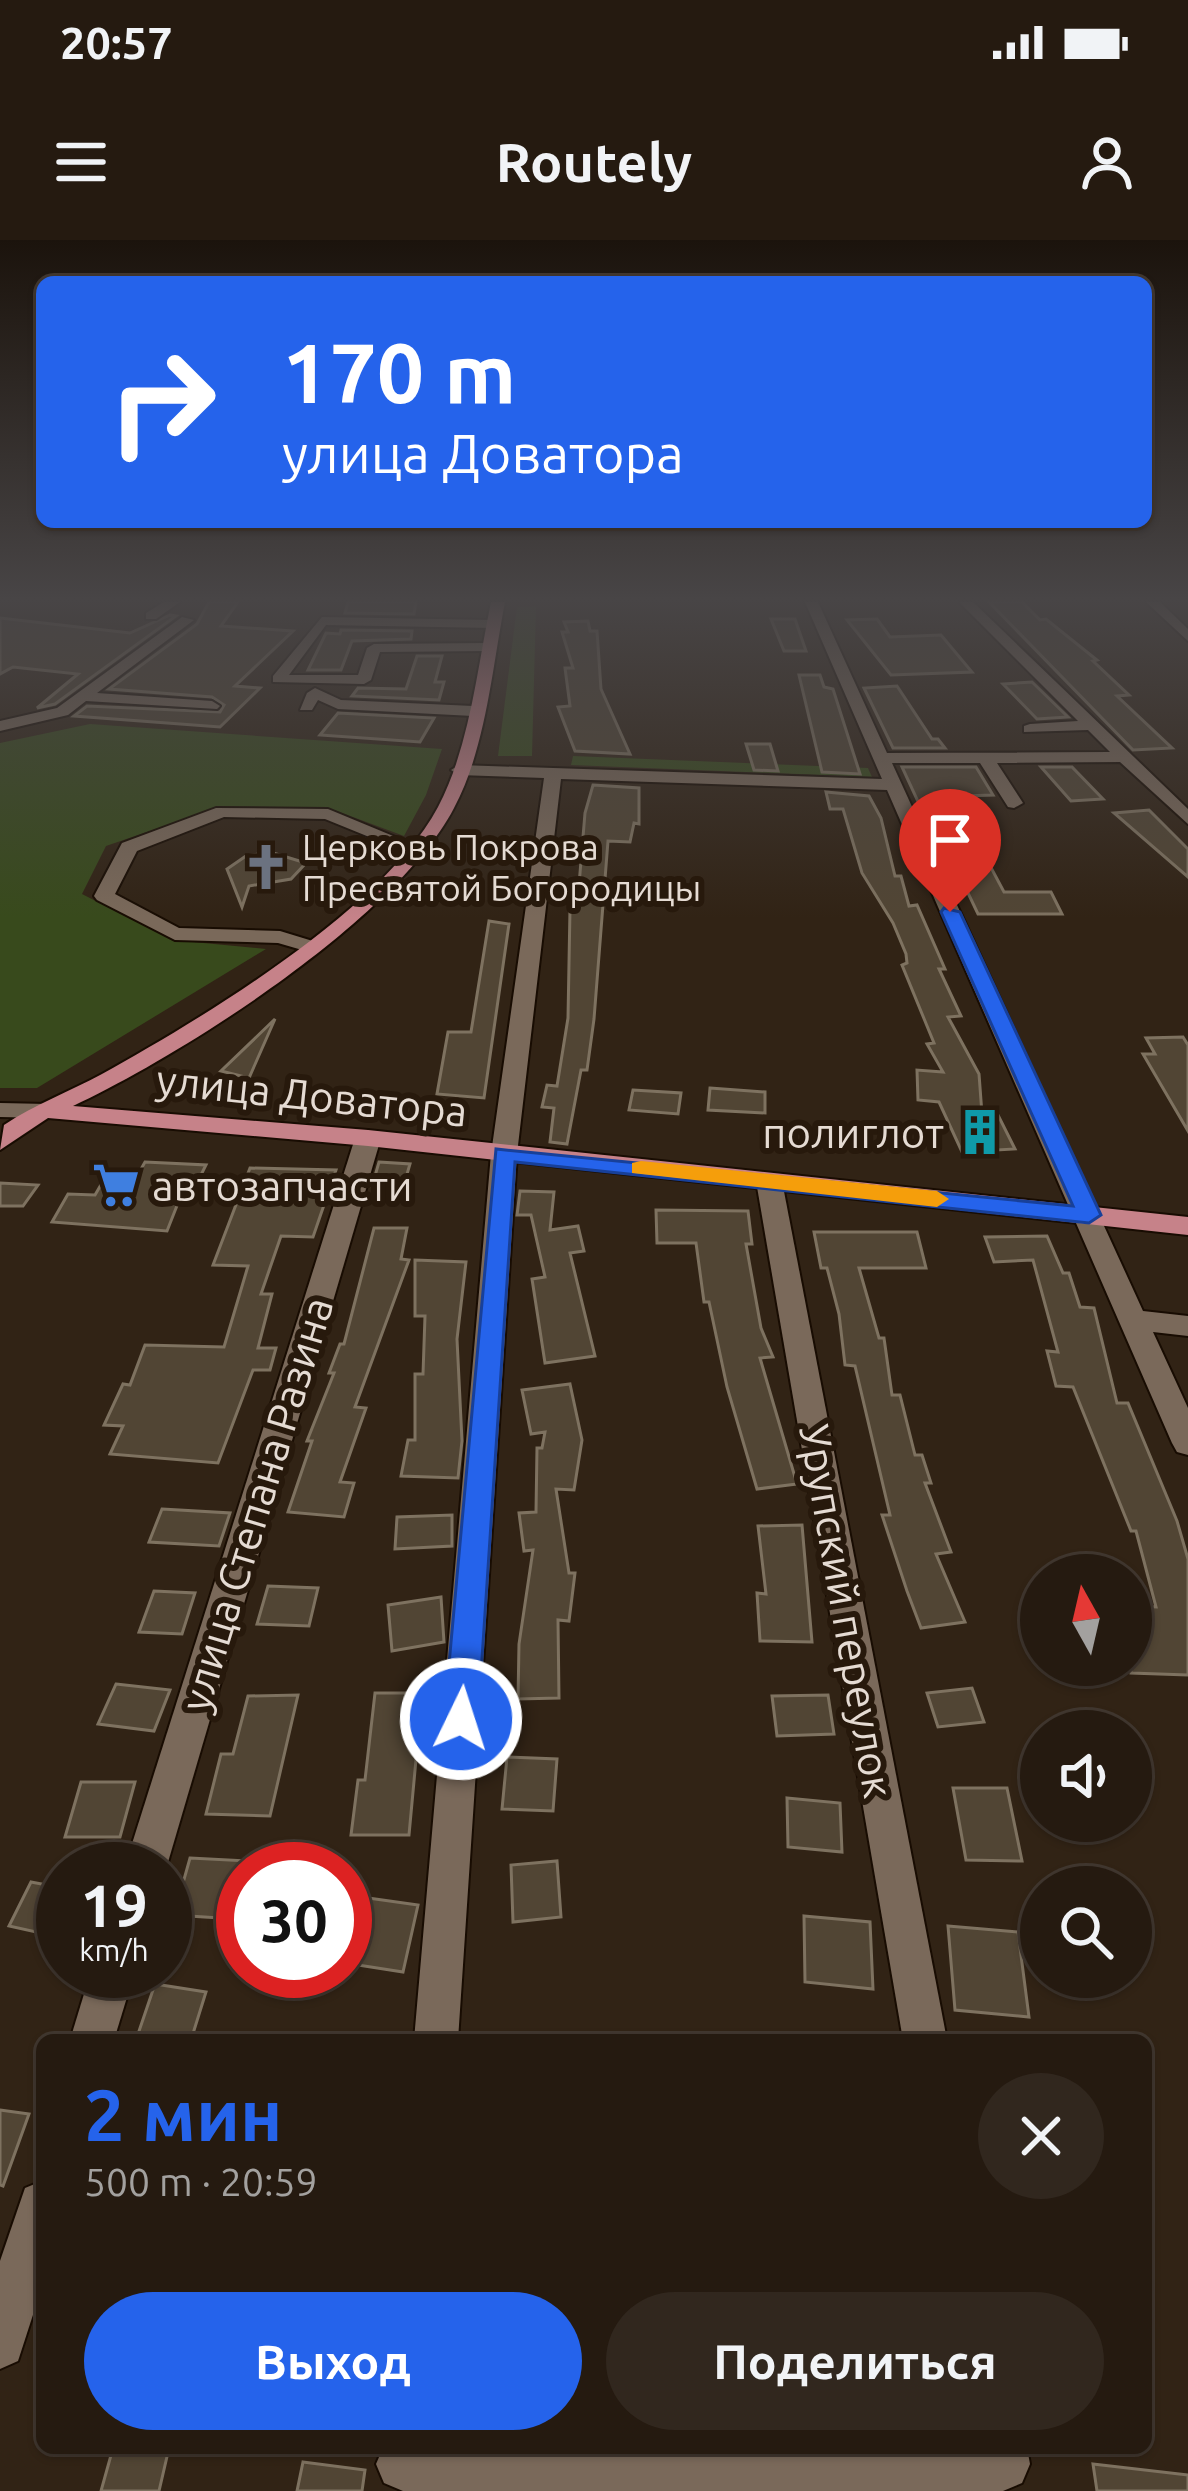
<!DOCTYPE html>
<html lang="ru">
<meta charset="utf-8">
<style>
:root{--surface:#251a10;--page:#31271e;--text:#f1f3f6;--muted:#a3a19f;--line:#423830;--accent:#2563eb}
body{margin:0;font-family:Ubuntu,sans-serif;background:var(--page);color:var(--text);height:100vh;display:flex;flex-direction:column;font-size:45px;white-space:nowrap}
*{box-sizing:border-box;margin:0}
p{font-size:39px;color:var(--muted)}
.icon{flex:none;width:66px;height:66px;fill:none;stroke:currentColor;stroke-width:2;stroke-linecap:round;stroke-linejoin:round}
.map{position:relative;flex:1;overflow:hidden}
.drawer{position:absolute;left:36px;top:1794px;width:1116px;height:420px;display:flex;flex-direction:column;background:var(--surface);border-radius:18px;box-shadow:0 3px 9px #0004,0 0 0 3px var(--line)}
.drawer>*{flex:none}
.guide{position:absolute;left:36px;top:36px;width:1116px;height:252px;border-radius:18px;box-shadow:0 3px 9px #0004,0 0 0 3px var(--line);background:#2563eb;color:#fff;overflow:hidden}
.needle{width:78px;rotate:352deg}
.tools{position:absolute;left:1020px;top:1314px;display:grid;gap:24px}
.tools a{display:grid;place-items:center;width:132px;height:132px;border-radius:50%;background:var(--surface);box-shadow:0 3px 9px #0004,0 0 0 3px var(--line);font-size:60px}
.speed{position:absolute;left:36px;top:1602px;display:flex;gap:24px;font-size:60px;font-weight:700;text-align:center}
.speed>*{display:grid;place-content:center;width:156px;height:156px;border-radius:50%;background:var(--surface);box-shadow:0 3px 9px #0004,0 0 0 3px var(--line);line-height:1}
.speed small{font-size:30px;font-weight:400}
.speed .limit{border:18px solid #d22;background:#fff;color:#111}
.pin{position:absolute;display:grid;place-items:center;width:102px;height:102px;color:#fff;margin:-123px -51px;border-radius:50% 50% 50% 0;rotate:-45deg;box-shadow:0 0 12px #0007}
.pin .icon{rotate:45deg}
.me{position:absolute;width:132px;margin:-66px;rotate:4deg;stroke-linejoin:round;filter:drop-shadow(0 0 9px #0008)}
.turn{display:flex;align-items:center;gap:42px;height:252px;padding:0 48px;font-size:54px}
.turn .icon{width:156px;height:156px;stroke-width:2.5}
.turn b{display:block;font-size:84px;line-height:102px}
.round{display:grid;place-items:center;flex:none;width:126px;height:126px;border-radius:63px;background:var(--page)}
.head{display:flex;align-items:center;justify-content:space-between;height:204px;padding:0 48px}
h1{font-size:72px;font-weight:700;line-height:90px;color:var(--accent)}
.action{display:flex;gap:24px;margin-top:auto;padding:24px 48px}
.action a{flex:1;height:138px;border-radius:72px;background:var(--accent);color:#fff;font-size:48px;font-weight:700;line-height:138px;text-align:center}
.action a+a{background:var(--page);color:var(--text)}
.status{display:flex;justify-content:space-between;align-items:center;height:84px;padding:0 60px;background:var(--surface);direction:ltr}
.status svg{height:33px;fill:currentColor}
header{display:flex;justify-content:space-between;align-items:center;height:156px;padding:0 48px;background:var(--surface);font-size:54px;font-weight:700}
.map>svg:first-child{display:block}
</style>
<div class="status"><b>20:57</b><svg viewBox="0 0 49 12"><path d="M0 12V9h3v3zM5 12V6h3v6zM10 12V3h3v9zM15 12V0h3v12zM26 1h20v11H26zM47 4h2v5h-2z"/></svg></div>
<header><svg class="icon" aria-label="menu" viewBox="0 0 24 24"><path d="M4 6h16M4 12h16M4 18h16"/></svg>Routely<svg class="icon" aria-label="person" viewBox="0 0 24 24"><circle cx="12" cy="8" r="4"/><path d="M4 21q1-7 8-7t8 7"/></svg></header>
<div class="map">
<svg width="1188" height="2251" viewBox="0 0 1188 2251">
<rect width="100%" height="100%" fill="#312315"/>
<g fill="#384a1c">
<polygon points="536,366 532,516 498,516 517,367"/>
<polygon points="90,484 442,509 426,555 404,596 334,570 217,568 106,606 82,654 172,700 266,709 37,848 0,848 0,503"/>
<polygon points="573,516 868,528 872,537 571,525"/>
</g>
<g fill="#514534" stroke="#7e7260" stroke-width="3">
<polygon points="209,362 238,362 221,386 293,391 235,446 260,448 220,487 74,476 87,466 220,472 224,465 212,457 109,449 197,384"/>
<polygon points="348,362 416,362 414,374 345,373"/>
<polygon points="989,362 1022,362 1040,380 1046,379 1097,420 1093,421 1129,455 1117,456 1172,508 1133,510"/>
<polygon points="170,375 176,376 55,464 37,468 78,434 13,427 0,434 0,378 130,393"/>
<polygon points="771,379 795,379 806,411 784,411"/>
<polygon points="877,379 890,397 941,395 972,432 891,435 847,380"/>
<polygon points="588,381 590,391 597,391 601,449 630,514 575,511 558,467 570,466 565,428 573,428 562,392 568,392 564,382"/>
<polygon points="341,390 412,391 411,399 352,401 341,430 308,430 326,393 340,394"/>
<polygon points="417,416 442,416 435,442 444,442 439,460 352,456 358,448 406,449"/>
<polygon points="799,435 820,435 824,447 833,449 860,534 822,532"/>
<polygon points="1032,442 1068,477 1037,479 1003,444"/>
<polygon points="897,446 932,499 938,499 945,508 893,508 864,448"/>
<polygon points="338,473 434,478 420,502 320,495"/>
<polygon points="746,504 770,504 778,531 754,530"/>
<polygon points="902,527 976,527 993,555 963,556 985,592 972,592 1004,652 1051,652 1062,674 978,674 947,609 954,609 929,565 920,566"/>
<polygon points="1041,527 1072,527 1103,559 1071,561"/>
<polygon points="593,545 639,548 639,584 634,583 630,602 608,601 594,779 587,830 581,830 567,904 550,902 554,868 542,867 547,845 557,846 568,778 570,669 577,669 585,573"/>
<polygon points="826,552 869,556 881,578 895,636 901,636 909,666 917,665 945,729 939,729 961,776 948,777 979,834 982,874 997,873 1015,909 962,912 939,862 918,860 917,830 943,832 927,804 934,803 902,725 907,723 906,714 893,683 862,633 843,569 830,569"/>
<polygon points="1149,570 1188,609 1188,637 1114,573"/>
<polygon points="270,612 306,623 291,639 249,646 242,667 227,629 246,616"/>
<polygon points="489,681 509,684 484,858 437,854 448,792 471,792"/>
<polygon points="275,779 249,838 221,831"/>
<polygon points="1183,797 1188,805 1188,891 1143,814 1155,814 1146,798"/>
<polygon points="710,848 765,852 765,873 708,870"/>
<polygon points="633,850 681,853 678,874 629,870"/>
<polygon points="145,922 206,925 189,959 180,958 167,991 52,982 68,954 95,955 106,936 136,938"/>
<polygon points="379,922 410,924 403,948 372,946"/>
<polygon points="250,928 336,930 313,997 281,996 261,1054 272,1054 258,1108 276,1108 270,1130 253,1130 218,1223 110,1214 123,1186 104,1185 123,1144 130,1145 145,1105 224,1107 248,1026 213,1025"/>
<polygon points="0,943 38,945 23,966 0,966"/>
<polygon points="520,951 554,952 550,990 578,986 584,1011 570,1013 595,1116 545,1123 532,1039 545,1037 531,975 517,975"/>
<polygon points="656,970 748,971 752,1004 746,1004 761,1088 773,1117 760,1118 797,1244 757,1249 727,1147 709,1062 704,1062 696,1003 657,1003"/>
<polygon points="374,988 407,988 401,1019 409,1020 355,1167 366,1168 340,1242 354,1243 344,1277 288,1272 312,1201 307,1201 334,1133 329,1133 340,1104 344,1104"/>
<polygon points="814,992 917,992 926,1028 859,1028 879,1098 884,1098 892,1155 900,1155 915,1215 922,1215 931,1243 925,1243 951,1312 936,1314 965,1382 921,1388 907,1351 882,1275 890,1275 855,1126 845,1125 839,1074 827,1028 821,1028"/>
<polygon points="1047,996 1063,1033 1069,1033 1080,1067 1094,1068 1117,1163 1128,1163 1177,1281 1188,1319 1188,1435 1131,1433 1131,1366 1156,1367 1136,1291 1131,1291 1073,1147 1056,1146 1047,1111 1058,1112 1033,1020 994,1022 985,997"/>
<polygon points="415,1020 466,1022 457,1099 462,1201 458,1238 401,1236 408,1200 415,1200 415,1134 423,1134 425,1076 415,1076"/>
<polygon points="570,1144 582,1200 574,1250 556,1249 569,1333 575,1333 569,1381 558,1380 559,1458 518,1459 519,1404 533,1310 524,1311 519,1273 536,1272 537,1208 542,1208 545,1192 531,1194 522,1150"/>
<polygon points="162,1269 230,1273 219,1306 149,1302"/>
<polygon points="452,1275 452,1306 395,1309 397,1277"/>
<polygon points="802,1285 812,1402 760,1401 757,1353 766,1354 758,1286"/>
<polygon points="268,1346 318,1348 309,1386 257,1384"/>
<polygon points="154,1351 195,1353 182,1394 139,1392"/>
<polygon points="441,1357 444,1402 392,1411 388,1365"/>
<polygon points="116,1444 170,1450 154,1491 98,1484"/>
<polygon points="972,1448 984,1482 938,1487 927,1453"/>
<polygon points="375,1453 428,1453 424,1498 418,1498 409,1595 351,1595 358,1540 365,1540"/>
<polygon points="298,1455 270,1576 206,1574 221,1514 233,1514 248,1456"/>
<polygon points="828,1455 834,1494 777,1496 772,1456"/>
<polygon points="507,1517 557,1519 553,1571 502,1569"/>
<polygon points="81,1542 135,1542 120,1597 65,1597"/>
<polygon points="953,1548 1007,1548 1022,1621 966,1620"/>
<polygon points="787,1558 840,1563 842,1612 788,1607"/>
<polygon points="190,1618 249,1621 243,1629 235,1679 174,1675"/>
<polygon points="557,1621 561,1677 513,1682 511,1625"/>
<polygon points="31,1642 63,1648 63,1698 9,1686"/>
<polygon points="354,1656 418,1665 403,1732 345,1723 345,1691"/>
<polygon points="804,1676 870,1682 873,1749 805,1742"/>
<polygon points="948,1686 1018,1692 1029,1777 955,1770"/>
<polygon points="155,1744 206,1752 191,1800 136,1800"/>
<polygon points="0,1870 29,1874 3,1946 0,1945"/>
<polygon points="113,2208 169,2208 159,2251 101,2251"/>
<polygon points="303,2222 365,2230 362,2251 297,2251"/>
<polygon points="1093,2224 1188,2235 1188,2251 1097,2251"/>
</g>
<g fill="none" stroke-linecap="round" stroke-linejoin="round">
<defs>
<g id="minor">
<polygon points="164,362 180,362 156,379 146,379 146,373"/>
<polygon points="805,362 818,362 887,513 1110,512 1088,490 1024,492 1024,486 1030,484 1078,481 959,362 973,362 1188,569 1188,584 1120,522 997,523 1023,563 1014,568 1008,567 980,523 892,523 1143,1071 1188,1076 1188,1096 1153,1092 1188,1168 1188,1215 1177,1212 1172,1203 887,550 561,539 517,914 458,1800 414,1800 491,914 544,538 459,535 451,530 459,525 882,539"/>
<polygon points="1146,362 1160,362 1188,389 1188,401"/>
<polygon points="182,377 194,380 97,453 212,461 220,466 217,469 86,461 68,475 0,491 0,481 57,468"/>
<polygon points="322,377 494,380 501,384 494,388 326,385 289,435 358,435 367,408 374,404 488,403 495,407 488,411 380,412 371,440 364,444 273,442 273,436"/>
<polygon points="315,448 341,460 473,466 481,471 473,476 338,469 318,460 312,470 300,470 307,453"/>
<polygon points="216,568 328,569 427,610 411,614 325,579 224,577 137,611 115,654 179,688 280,691 316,702 319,706 309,712 278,703 175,700 97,660 94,656 122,603"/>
<polygon points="0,863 48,864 60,871 48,878 0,877"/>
<polygon points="368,890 381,898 166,1629 124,1629 355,898"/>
<polygon points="769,933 782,941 947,1800 903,1800 756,941"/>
<polygon points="91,1731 135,1731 114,1800 70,1800"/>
<polygon points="42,1941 42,2047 18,2121 0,2129 0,2021 25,1948"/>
<polygon points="383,2208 1027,2208 1030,2224 1022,2243 1003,2251 403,2251 384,2243 376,2224"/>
</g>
<path id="major" d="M491,362H505C492,429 486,508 454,568C397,678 186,813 73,866L368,890L1188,977V995L368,906L48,878L0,910L4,885C35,864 69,852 102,834C203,778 384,669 438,567C470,506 477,429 491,362Z"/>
</defs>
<use href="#minor" stroke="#180c02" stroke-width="4"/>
<use href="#major" stroke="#180c02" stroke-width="4"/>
<use href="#minor" fill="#7a695a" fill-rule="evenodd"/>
<use href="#major" fill="#c68289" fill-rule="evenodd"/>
</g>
<linearGradient id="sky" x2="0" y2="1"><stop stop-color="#1b130c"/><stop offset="0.53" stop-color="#484546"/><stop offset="1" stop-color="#484546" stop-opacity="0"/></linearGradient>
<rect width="1188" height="678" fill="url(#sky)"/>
<polygon fill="#2563eb" stroke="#184099" stroke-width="3" points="944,668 960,672 1101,975 1089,983 515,922 478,1479 473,1490 461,1495 449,1490 444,1479 496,909 1073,966 941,672"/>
<polygon fill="#f59e0b" points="641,921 937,951 949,959 937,967 632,933 632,923"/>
<defs>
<symbol id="church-bare" viewBox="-9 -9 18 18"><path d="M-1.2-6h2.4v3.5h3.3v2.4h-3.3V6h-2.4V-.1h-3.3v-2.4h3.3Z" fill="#6b7280" stroke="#27190c" stroke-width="2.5" paint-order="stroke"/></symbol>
<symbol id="building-bare" viewBox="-9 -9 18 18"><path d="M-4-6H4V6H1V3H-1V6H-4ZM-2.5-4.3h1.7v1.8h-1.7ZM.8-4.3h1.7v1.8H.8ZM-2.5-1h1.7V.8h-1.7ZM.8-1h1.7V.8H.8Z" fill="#0f9aa8" stroke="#27190c" stroke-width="2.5" paint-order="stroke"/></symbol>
<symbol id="supermarket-bare" viewBox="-9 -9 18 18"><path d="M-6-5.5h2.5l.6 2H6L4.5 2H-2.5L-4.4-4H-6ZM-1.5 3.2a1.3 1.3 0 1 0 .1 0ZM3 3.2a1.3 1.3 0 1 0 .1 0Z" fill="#3f7fe0" stroke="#27190c" stroke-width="2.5" paint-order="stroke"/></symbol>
</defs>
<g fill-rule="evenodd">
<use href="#church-bare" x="233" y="594" width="66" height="66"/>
<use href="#building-bare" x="947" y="859" width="66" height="66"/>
<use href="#supermarket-bare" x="83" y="912" width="66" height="66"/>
</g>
<g text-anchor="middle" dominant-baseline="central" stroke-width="12" stroke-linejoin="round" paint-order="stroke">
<g font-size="36" fill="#e5dbd3" stroke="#27190c" text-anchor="start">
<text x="302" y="606">Церковь Покрова<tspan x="302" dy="41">Пресвятой Богородицы</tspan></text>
</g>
<g font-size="42" fill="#e5dbd3" stroke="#27190c">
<text transform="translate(312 855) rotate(6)">улица Доватора</text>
<text transform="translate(256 1264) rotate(-73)">улица Степана Разина</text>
<text transform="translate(847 1371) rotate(80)">Урупский переулок</text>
</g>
<g font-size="42" fill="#e5dbd3" stroke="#27190c" text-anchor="end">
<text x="944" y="892">полиглот</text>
<text x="152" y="945" text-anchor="start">автозапчасти</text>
</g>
</g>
</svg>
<div class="tools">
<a><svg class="needle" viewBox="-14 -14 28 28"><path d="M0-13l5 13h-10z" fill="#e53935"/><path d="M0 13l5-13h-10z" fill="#a3a19f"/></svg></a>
<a><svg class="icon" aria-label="sound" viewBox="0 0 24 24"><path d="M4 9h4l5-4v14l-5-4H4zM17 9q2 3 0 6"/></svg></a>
<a><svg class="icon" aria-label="search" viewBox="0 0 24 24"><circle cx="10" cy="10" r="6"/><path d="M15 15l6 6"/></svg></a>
</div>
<div class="speed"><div>19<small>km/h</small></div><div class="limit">30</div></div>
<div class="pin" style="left:950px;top:672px;background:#d93025"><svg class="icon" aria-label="arrive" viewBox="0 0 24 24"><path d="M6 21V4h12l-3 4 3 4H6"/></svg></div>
<svg class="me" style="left:461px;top:1479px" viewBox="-20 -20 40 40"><circle r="17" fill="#2563eb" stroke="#fff" stroke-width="3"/><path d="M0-11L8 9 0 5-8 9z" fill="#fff"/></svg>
<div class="guide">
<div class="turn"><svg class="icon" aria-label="right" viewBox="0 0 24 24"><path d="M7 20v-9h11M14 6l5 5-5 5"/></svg><div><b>170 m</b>улица Доватора</div></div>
</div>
<section class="drawer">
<div class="head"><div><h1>2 мин</h1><p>500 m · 20:59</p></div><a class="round"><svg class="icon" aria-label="close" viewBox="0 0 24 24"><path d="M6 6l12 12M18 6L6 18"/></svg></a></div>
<div class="action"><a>Выход</a><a>Поделиться</a></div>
</section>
</div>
